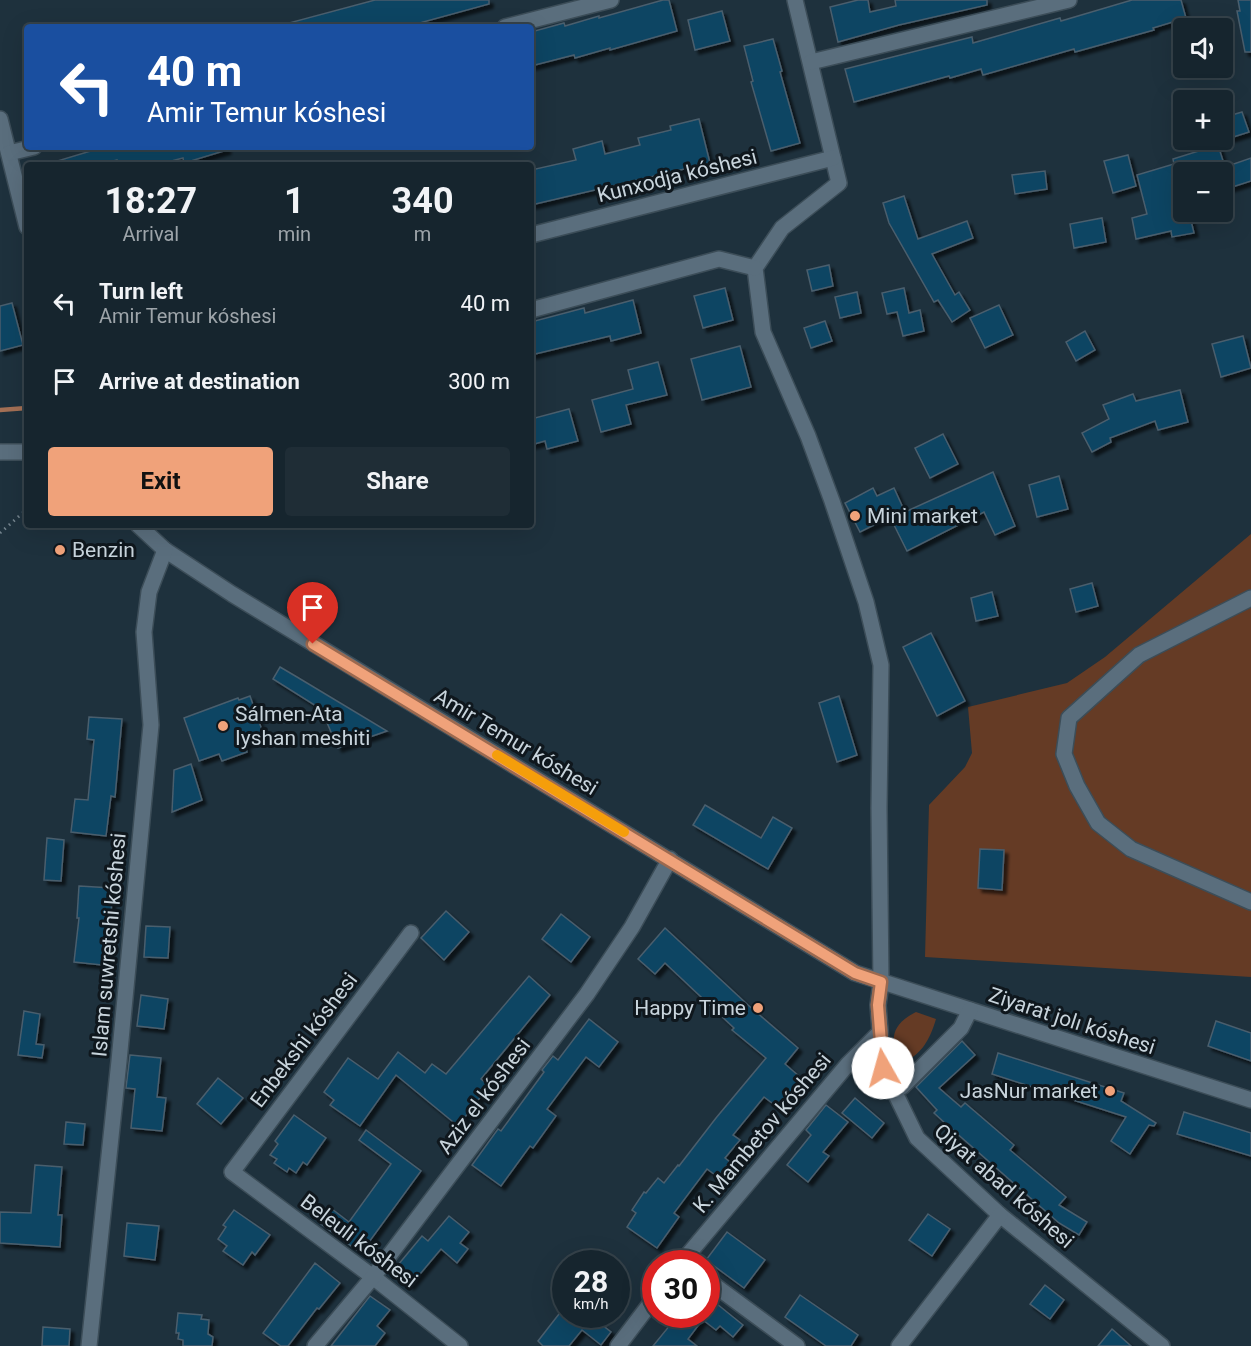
<!DOCTYPE html>
<meta charset="utf-8">
<style>
:root{--surface:#16252e;--page:#1f2d36;--text:#f1f3f6;--muted:#9ea5aa;--line:#35424a;--accent:#f0a27a}
body{margin:0;font-family:Roboto,sans-serif;background:var(--page);color:var(--text);height:100vh;display:flex;flex-direction:column;font-size:22px;white-space:nowrap}
*{box-sizing:border-box;margin:0}
p{font-size:20px;color:var(--muted)}
.icon{flex:none;width:33px;height:33px;fill:none;stroke:currentColor;stroke-width:2;stroke-linecap:round;stroke-linejoin:round}
.map{position:relative;flex:1;overflow:hidden}
.side{position:absolute;left:24px;top:162px;width:510px;height:366px;display:flex;flex-direction:column;background:var(--surface);border-radius:6px;box-shadow:0 6px 24px #0002,0 0 0 2px var(--line)}
.side>*{flex:none}
.banner{position:absolute;left:24px;top:24px;width:510px;height:126px;border-radius:6px;box-shadow:0 6px 24px #0002,0 0 0 2px var(--line);background:#1a4fa0;color:#fff;overflow:hidden}
.buttons{position:absolute;left:1173px;top:18px;display:grid;gap:12px}
.buttons a{display:grid;place-items:center;width:60px;height:60px;border-radius:6px;background:var(--surface);box-shadow:0 6px 24px #0002,0 0 0 2px var(--line);font-size:30px}
.speed{position:absolute;left:552px;top:1250px;display:flex;gap:12px;font-size:30px;font-weight:700;text-align:center}
.speed>*{display:grid;place-content:center;width:78px;height:78px;border-radius:50%;background:var(--surface);box-shadow:0 6px 24px #0002,0 0 0 2px var(--line);line-height:1}
.speed small{font-size:15px;font-weight:400}
.speed .limit{border:9px solid #d22;background:#fff;color:#111}
.pin{position:absolute;display:grid;place-items:center;width:51px;height:51px;color:#fff;margin:-62px -26px;border-radius:50% 50% 50% 0;rotate:-45deg;box-shadow:0 0 6px #0007}
.pin .icon{rotate:45deg}
.me{position:absolute;width:66px;margin:-33px;rotate:353deg;stroke-linejoin:round;filter:drop-shadow(0 0 4px #0008)}
.turn{display:flex;align-items:center;gap:21px;height:126px;padding:0 24px;font-size:27px}
.turn .icon{width:78px;height:78px;stroke-width:2.5}
.turn b{display:block;font-size:42px;line-height:51px}
.eta{display:flex;justify-content:space-evenly;align-items:center;height:102px;text-align:center}
.eta b{font-size:36px;font-weight:700;line-height:42px}
.action{display:flex;gap:12px;margin-top:auto;padding:12px 24px}
.action a{flex:1;height:69px;border-radius:6px;background:var(--accent);color:#111;font-size:24px;font-weight:700;line-height:69px;text-align:center}
.action a+a{background:var(--page);color:var(--text)}
ul{padding:0;list-style:none}
li{display:flex;align-items:center;gap:18px;height:78px;padding:0 24px}
li div{flex:1}
li b{display:block;font-size:22px}
li em{font-style:normal}
.map>svg:first-child{display:block}
</style>
<div class="map">
<svg width="1251" height="1346" viewBox="0 0 1251 1346">
<defs>
<filter id="shadow"><feDropShadow dx="4" dy="4" stdDeviation="1.5" flood-color="#0009"/></filter>
</defs>
<rect width="100%" height="100%" fill="#1e313d"/>
<g fill="#653b25">
<polygon points="1251,534 1251,977 925,957 929,805 965,767 972,753 968,707 1067,683 1105,657"/>
<path d="M916,1012L936,1019C929,1042 921,1055 899,1065C890,1040 890,1025 916,1012Z"/>
</g>
<g fill="none" stroke-linecap="round" stroke-linejoin="round">
<polyline stroke="#a47055" stroke-width="4.5" points="0,410 27,408"/>
</g>
<g fill="#0c4464" stroke="#4a5e6d" stroke-width="1.5" filter="url(#shadow)">
<polygon points="375,0 489,0 489,4 405,27 289,27 289,23"/>
<polygon points="663,0 669,0 677,31 610,50 610,48 575,58 574,55 531,66 531,32 564,23 565,26 599,16 599,18"/>
<polygon points="858,0 868,0 870,12 896,6 895,0 987,0 987,5 899,25 838,42 830,7"/>
<polygon points="1132,0 1181,0 1186,18 1153,28 1154,30 1075,52 1074,49 983,75 981,69 950,78 949,76 854,102 845,69 972,37 973,43 1060,18 1061,21"/>
<polygon points="1238,0 1251,0 1251,52 1245,52 1237,11 1240,11"/>
<polygon points="722,11 730,41 695,50 688,20"/>
<polygon points="773,39 782,71 780,72 800,143 771,151 751,82 753,81 744,46"/>
<polygon points="1242,112 1249,132 1227,139 1222,118"/>
<polygon points="699,119 710,163 531,205 531,170 576,160 573,149 602,141 605,154 640,145 638,138 671,130 670,126"/>
<polygon points="1218,145 1225,167 1251,158 1251,181 1226,189 1222,172 1184,172 1184,178 1180,179 1184,190 1184,212 1189,212 1194,233 1172,237 1171,231 1136,239 1132,218 1147,214 1137,175 1174,164 1173,159"/>
<polygon points="104,147 226,147 227,150 184,163 183,158 156,165 119,165 117,160 99,165 54,165 54,162"/>
<polygon points="1128,155 1136,186 1113,193 1104,161"/>
<polygon points="1045,171 1047,189 1015,194 1012,175"/>
<polygon points="904,196 918,239 967,221 973,238 932,254 955,295 959,292 970,310 952,322 938,300 934,302 889,223 883,203"/>
<polygon points="1102,218 1106,242 1074,248 1070,224"/>
<polygon points="829,265 833,286 812,291 807,270"/>
<polygon points="725,288 733,320 703,328 694,296"/>
<polygon points="904,288 909,313 920,310 924,331 903,336 897,312 887,314 882,293"/>
<polygon points="857,292 861,313 840,318 835,297"/>
<polygon points="633,300 641,333 611,341 610,336 531,355 531,322 584,308 585,313"/>
<polygon points="12,303 23,345 0,351 0,306"/>
<polygon points="999,305 1013,335 985,348 970,318"/>
<polygon points="825,321 832,341 811,348 804,328"/>
<polygon points="1085,331 1095,350 1076,361 1066,342"/>
<polygon points="1243,336 1251,368 1221,377 1212,344"/>
<polygon points="740,346 751,387 702,400 691,359"/>
<polygon points="658,362 667,395 626,405 631,424 601,432 592,400 633,389 628,370"/>
<polygon points="1180,390 1188,422 1158,430 1155,421 1110,438 1111,442 1092,452 1082,433 1109,419 1103,405 1133,394 1136,401"/>
<polygon points="569,409 578,441 547,449 545,441 531,445 531,419"/>
<polygon points="943,434 958,464 930,478 915,448"/>
<polygon points="993,472 1015,526 995,535 984,512 907,551 890,517 860,532 845,503 873,488 877,496 894,488 905,512"/>
<polygon points="1059,476 1068,509 1037,517 1029,485"/>
<polygon points="1092,583 1098,606 1076,612 1070,589"/>
<polygon points="992,592 998,616 976,621 971,598"/>
<polygon points="931,633 965,701 937,716 903,647"/>
<polygon points="280,667 297,677 387,731 338,748 321,709 273,679"/>
<polygon points="250,696 263,733 252,737 253,741 245,745 247,752 222,761 219,754 199,761 184,718 238,698 239,700"/>
<polygon points="839,696 857,755 837,762 819,703"/>
<polygon points="89,717 122,719 115,797 111,796 106,836 71,832 75,799 88,800 94,740 87,739"/>
<polygon points="191,764 202,800 172,812 174,770"/>
<polygon points="705,805 761,838 773,817 792,828 768,869 693,825"/>
<polygon points="47,838 64,840 61,881 44,880"/>
<polygon points="980,849 1004,850 1002,890 978,888"/>
<polygon points="79,886 112,888 111,920 107,920 102,965 74,962 79,918 77,918"/>
<polygon points="446,911 469,932 444,960 421,938"/>
<polygon points="561,914 590,937 571,962 542,939"/>
<polygon points="146,926 170,927 168,958 144,957"/>
<polygon points="665,928 748,1005 798,1048 785,1064 807,1083 792,1101 789,1098 780,1109 764,1097 733,1135 740,1140 725,1158 730,1162 718,1177 707,1169 674,1213 679,1217 657,1248 627,1227 636,1213 632,1210 644,1192 646,1193 658,1178 664,1183 678,1165 679,1166 716,1118 766,1058 732,1030 734,1028 665,963 655,974 638,959"/>
<polygon points="529,976 550,995 481,1079 489,1086 458,1126 396,1075 360,1126 330,1105 334,1100 324,1092 348,1058 378,1079 398,1052 425,1073 432,1064 446,1074"/>
<polygon points="141,995 168,999 164,1029 137,1026"/>
<polygon points="24,1011 40,1014 36,1044 44,1045 42,1058 18,1055"/>
<polygon points="589,1019 618,1042 599,1067 586,1057 547,1109 556,1116 533,1148 530,1146 501,1186 472,1165 498,1129 501,1131 544,1072 542,1070 553,1056 558,1060"/>
<polygon points="1216,1021 1251,1033 1251,1061 1208,1046"/>
<polygon points="962,1041 975,1055 939,1088 961,1107 965,1103 1014,1145 1010,1150 1066,1197 1059,1205 1087,1222 1079,1235 1059,1223 946,1124 934,1113 937,1110 916,1087"/>
<polygon points="998,1053 1124,1093 1121,1101 1156,1123 1154,1126 1149,1125 1130,1154 1111,1141 1126,1117 992,1074"/>
<polygon points="130,1055 161,1058 157,1097 166,1098 162,1131 131,1128 135,1089 126,1088"/>
<polygon points="218,1078 243,1098 221,1124 197,1104"/>
<polygon points="855,1098 884,1123 872,1138 842,1113"/>
<polygon points="826,1105 848,1122 823,1152 829,1156 808,1182 787,1165 811,1135 806,1130"/>
<polygon points="1184,1112 1251,1133 1251,1156 1177,1134"/>
<polygon points="294,1115 326,1138 307,1165 303,1162 296,1173 289,1168 287,1172 274,1163 277,1159 270,1155 278,1144 275,1141"/>
<polygon points="66,1122 85,1124 83,1145 64,1144"/>
<polygon points="366,1130 421,1171 361,1253 321,1224 332,1209 349,1222 391,1164 359,1140"/>
<polygon points="35,1165 62,1167 58,1215 62,1215 60,1247 0,1243 0,1212 31,1213"/>
<polygon points="234,1210 270,1235 255,1255 252,1252 243,1265 223,1251 227,1246 218,1239 226,1227 223,1225"/>
<polygon points="928,1214 950,1229 932,1256 909,1240"/>
<polygon points="449,1216 469,1232 460,1243 468,1249 457,1263 441,1249 410,1286 393,1271 422,1236 428,1241"/>
<polygon points="127,1223 159,1226 155,1260 124,1256"/>
<polygon points="727,1232 765,1260 744,1288 706,1260"/>
<polygon points="315,1263 340,1283 319,1309 317,1308 288,1346 281,1346 263,1333"/>
<polygon points="1045,1285 1064,1300 1050,1319 1030,1304"/>
<polygon points="800,1295 858,1335 851,1346 826,1346 785,1317"/>
<polygon points="370,1296 390,1310 377,1326 385,1333 375,1346 331,1346"/>
<polygon points="717,1304 743,1325 733,1337 720,1326 716,1330 703,1320"/>
<polygon points="178,1313 202,1315 201,1319 209,1320 208,1334 213,1337 212,1346 183,1346 183,1340 178,1339 179,1333 176,1333"/>
<polygon points="559,1314 588,1314 611,1332 601,1345 582,1330 569,1346 543,1346 538,1341"/>
<polygon points="673,1314 697,1314 703,1319 688,1339 697,1346 653,1346 671,1324 667,1321"/>
<polygon points="43,1327 70,1329 69,1346 42,1346"/>
<polygon points="1112,1329 1131,1346 1098,1346"/>
</g>
<g fill="none" stroke-linecap="round" stroke-linejoin="round">
<defs>
<g id="minor">
<polyline points="795,0 839,183 782,228 755,268 763,332 808,436 832,501 866,602 881,665 879,808 881,983 878,1005 883,1068 917,1138 1000,1215 1162,1346"/>
<polyline points="505,27 611,0"/>
<polyline points="811,62 1069,0"/>
<polyline points="0,119 27,227"/>
<polyline points="9,153 34,147"/>
<polyline points="531,235 833,158"/>
<polyline points="531,310 719,259 755,268"/>
<polyline points="0,452 27,452"/>
<polyline points="138,525 165,550 232,594 855,973 1251,1100"/>
<polyline points="1251,598 1139,655 1069,718 1064,754 1077,786 1098,823 1131,849 1251,902"/>
<polyline points="411,933 232,1172 373,1277 460,1346"/>
<polyline points="902,1087 961,1028 970,1010"/>
<polyline points="681,1263 848,1064 879,1033"/>
<polyline points="706,1279 797,1346"/>
<polyline points="89,1346 119,1061 151,725 144,632 149,592 165,550"/>
<polyline points="315,1346 373,1277 587,994 632,927 670,859"/>
<polyline points="618,1346 656,1296"/>
<polyline points="899,1346 1000,1215"/>
</g>
</defs>
<use href="#minor" stroke="#3c4d58" stroke-width="18"/>
<polyline stroke="#74848e" stroke-width="3" stroke-dasharray="1.5 4.5" stroke-linecap="butt" points="0,533 27,509"/>
<use href="#minor" stroke="#5a6e7d" stroke-width="15"/>
</g>
<g fill="none" stroke-linecap="round" stroke-linejoin="round">
<defs>
<polyline id="route" points="313,644 855,973 881,982 878,1005 883,1068"/>
</defs>
<use href="#route" stroke="#9c694f" stroke-width="15"/>
<use href="#route" stroke="#f0a27a" stroke-width="10"/>
<polyline stroke="#f59e0b" stroke-width="10" points="497,755 624,832"/>
</g>
<g fill="#f0a27a" stroke="#0f171d" stroke-width="2">
<circle cx="855" cy="516" r="6"/>
<circle cx="60" cy="550" r="6"/>
<circle cx="223" cy="726" r="6"/>
<circle cx="758" cy="1008" r="6"/>
<circle cx="1110" cy="1091" r="6"/>
</g>
<g text-anchor="middle" dominant-baseline="central" stroke-width="6" stroke-linejoin="round" paint-order="stroke">
<g font-size="21" fill="#c8d4dc" stroke="#0f171d">
<text transform="translate(677 176) rotate(-14)">Kunxodja kóshesi</text>
<text transform="translate(516 742) rotate(31)">Amir Temur kóshesi</text>
<text transform="translate(109 945) rotate(-85)">Islam suwretshi kóshesi</text>
<text transform="translate(1072 1021) rotate(18)">Ziyarat jolı kóshesi</text>
<text transform="translate(304 1040) rotate(-53)">Enbekshi kóshesi</text>
<text transform="translate(484 1096) rotate(-53)">Aziz el kóshesi</text>
<text transform="translate(762 1133) rotate(-50)">K. Mambetov kóshesi</text>
<text transform="translate(1004 1186) rotate(41)">Qiyat abad kóshesi</text>
<text transform="translate(359 1241) rotate(37)">Beleuli kóshesi</text>
</g>
<g font-size="21" fill="#c8d4dc" stroke="#0f171d" text-anchor="start">
<text x="867" y="516">Mini market</text>
<text x="72" y="550">Benzin</text>
<text x="235" y="714">Sálmen-Ata<tspan x="235" dy="24">Iyshan meshiti</tspan></text>
<text x="746" y="1008" text-anchor="end">Happy Time</text>
<text x="1098" y="1091" text-anchor="end">JasNur market</text>
</g>
</g>
</svg>
<div class="buttons">
<a><svg class="icon" aria-label="sound" viewBox="0 0 24 24"><path d="M4 9h4l5-4v14l-5-4H4zM17 9q2 3 0 6"/></svg></a>
<a>+</a>
<a>−</a>
</div>
<div class="speed"><div>28<small>km/h</small></div><div class="limit">30</div></div>
<div class="pin" style="left:313px;top:644px;background:#d93025"><svg class="icon" aria-label="arrive" viewBox="0 0 24 24"><path d="M6 21V4h12l-3 4 3 4H6"/></svg></div>
<svg class="me" style="left:883px;top:1068px" viewBox="-20 -20 40 40"><circle r="19" fill="#fff"/><path d="M0-13L10 11 0 6-10 11z" fill="#f0a27a"/></svg>
<div class="banner">
<div class="turn"><svg class="icon" aria-label="left" viewBox="0 0 24 24"><path d="M17 20v-9H6M10 6l-5 5 5 5"/></svg><div><b>40 m</b>Amir Temur kóshesi</div></div>
</div>
<section class="side">
<div class="eta">
<div><b>18:27</b><p>Arrival</p></div>
<div><b>1</b><p>min</p></div>
<div><b>340</b><p>m</p></div>
</div>
<ul>
<li><svg class="icon" aria-label="left" viewBox="0 0 24 24"><path d="M17 20v-9H6M10 6l-5 5 5 5"/></svg><div><b>Turn left</b><p>Amir Temur kóshesi</p></div><em>40 m</em></li>
<li><svg class="icon" aria-label="arrive" viewBox="0 0 24 24"><path d="M6 21V4h12l-3 4 3 4H6"/></svg><div><b>Arrive at destination</b></div><em>300 m</em></li>
</ul>
<div class="action"><a>Exit</a><a>Share</a></div>
</section>
</div>
